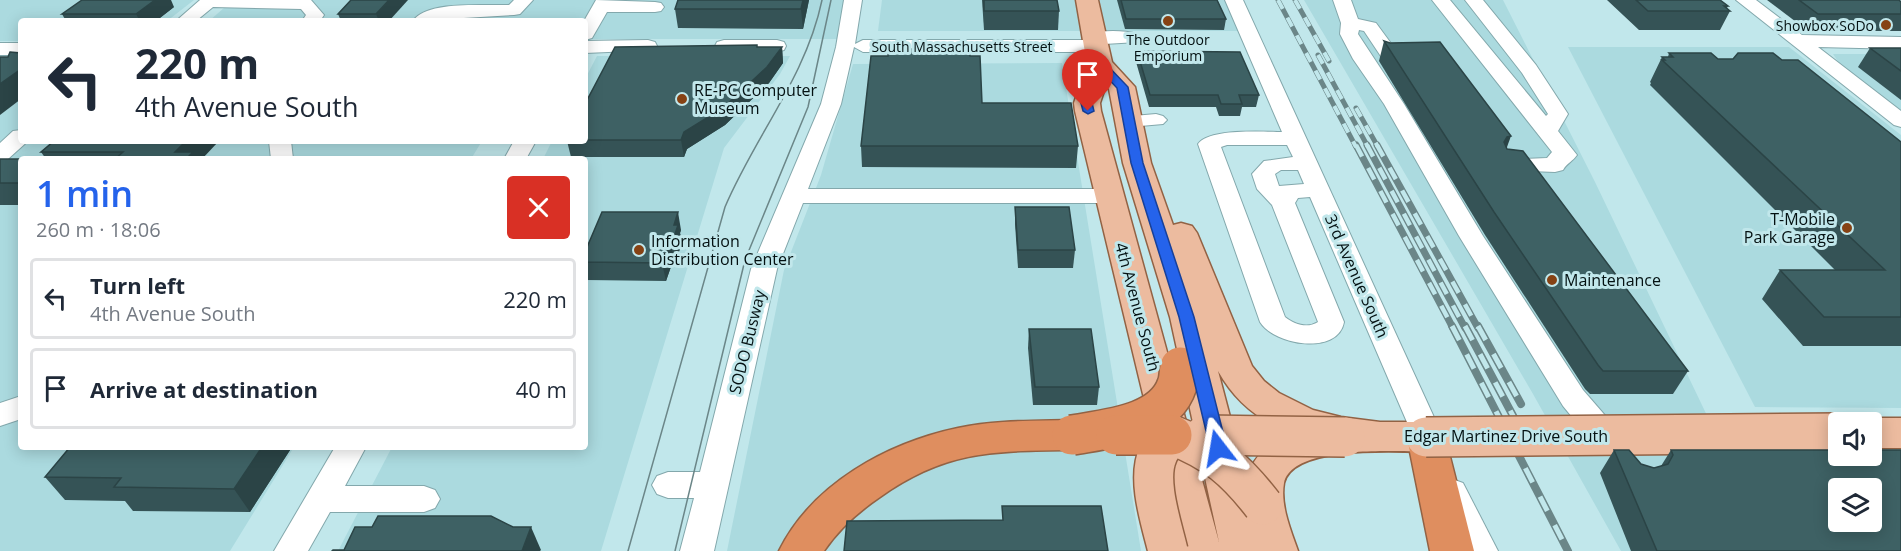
<!DOCTYPE html>
<meta charset="utf-8">
<style>
:root{--surface:#fff;--page:#f2f2f3;--text:#1f2937;--muted:#747a83;--line:#e0e1e3;--accent:#2563eb}
body{margin:0;font-family:"Open Sans",sans-serif;background:var(--page);color:var(--text);height:100vh;display:flex;flex-direction:column;font-size:22px;white-space:nowrap}
*{box-sizing:border-box;margin:0}
p{font-size:20px;color:var(--muted)}
.icon{flex:none;width:33px;height:33px;fill:none;stroke:currentColor;stroke-width:2;stroke-linecap:round;stroke-linejoin:round}
.map{position:relative;flex:1;overflow:hidden}
.drawer{position:absolute;left:18px;top:156px;width:570px;height:294px;display:flex;flex-direction:column;background:var(--surface);border-radius:6px;box-shadow:0 3px 15px #0003}
.drawer>*{flex:none}
.top-card{position:absolute;left:18px;top:18px;width:570px;height:126px;border-radius:6px;box-shadow:0 3px 15px #0003;background:#fff;color:var(--text);overflow:hidden}
.controls{position:absolute;left:1828px;top:412px;display:grid;gap:12px}
.controls a{display:grid;place-items:center;width:54px;height:54px;border-radius:6px;background:var(--surface);box-shadow:0 3px 15px #0003;font-size:30px}
.pin{position:absolute;display:grid;place-items:center;width:51px;height:51px;color:#fff;margin:-62px -26px;border-radius:50% 50% 50% 0;rotate:-45deg;box-shadow:0 0 6px #0007}
.pin .icon{rotate:45deg}
.me{position:absolute;width:66px;margin:-33px;rotate:346deg;stroke-linejoin:round;filter:drop-shadow(0 0 4px #0008)}
.turn{display:flex;align-items:center;gap:21px;height:126px;padding:0 18px;font-size:27px}
.turn .icon{width:78px;height:78px;stroke-width:2.5}
.turn b{display:block;font-size:42px;line-height:51px}
.round{display:grid;place-items:center;flex:none;width:63px;height:63px;border-radius:6px;background:var(--page)}
.head{display:flex;align-items:center;justify-content:space-between;height:102px;padding:0 18px}
h1{font-size:36px;font-weight:600;line-height:45px;color:var(--accent)}
ul{padding:0;list-style:none}
li{display:flex;align-items:center;gap:18px;height:81px;margin:0 12px 9px;padding:0 6px;border:3px solid var(--line);border-radius:6px}
li div{flex:1}
li b{display:block;font-size:22px}
li em{font-style:normal}
.map>svg:first-child{display:block}
</style>
<div class="map">
<svg width="1901" height="551" viewBox="0 0 1901 551">
<rect width="100%" height="100%" fill="#c1e7eb"/>
<g fill="#abdadf">
<polygon points="0,0 194,0 167,21 21,21 21,41 0,41"/>
<polygon points="233,0 860,0 856,39 585,39 585,21 209,21"/>
<polygon points="882,0 1225,0 1239,31 878,31"/>
<polygon points="1304,0 1503,0 1595,182 1772,551 1621,551 1533,394"/>
<polygon points="1568,47 1789,47 1901,135 1901,408 1755,407"/>
<polygon points="1833,54 1901,54 1901,114 1843,69"/>
<polygon points="597,56 790,56 780,74 724,148 601,551 338,551 392,447 585,447 585,159 543,159 552,141 585,141 585,79"/>
<polygon points="0,61 21,61 21,141 482,141 471,159 21,159 21,447 294,447 230,551 0,551"/>
<polygon points="1062,63 1141,551 727,551 784,270 821,175 853,64"/>
</g>
<g fill="none" stroke-linecap="round" stroke-linejoin="round">
<defs>
<g id="minor">
<polygon points="200,0 311,0 324,15 320,21 302,21 306,15 301,9 213,7 196,21 176,21"/>
<path d="M514,0H533L520,14L514,15L413,21C427,0 485,6 509,5Z"/>
<polygon points="596,0 655,2 661,3 664,7 661,11 655,12 607,12 592,38 585,40 584,21"/>
<path d="M844,0H862L855,44L863,40H1087L1086,38L1088,34C1103,30 1123,30 1138,34L1140,38L1138,42L1104,44L1105,46L1103,50L1096,52H863L854,47L841,104L808,189H1108L1116,191L1120,196L1116,201L1108,203H803L777,269L714,551H680L694,498H668L657,494L652,485L657,476L668,472H700L751,269L821,104L836,47Z"/>
<path d="M1225,0H1243L1449,450L1445,458L1434,462L1423,458L1419,450L1310,197L1298,198L1295,203L1344,322C1338,356 1274,345 1260,322L1198,144C1210,128 1263,132 1282,132ZM1227,145H1287L1293,157L1264,161L1252,174L1257,189L1272,205L1318,322C1307,329 1294,324 1285,317L1221,147ZM1298,170L1304,184L1279,186L1275,174L1281,170Z"/>
<polygon points="1333,0 1351,0 1358,19 1376,23 1401,57 1398,61 1384,61 1364,31 1359,30 1358,34 1404,104 1483,236 1583,390 1622,435 1626,443 1622,451 1611,455 1600,451 1563,406 1459,236 1384,104 1353,59 1340,34 1341,23"/>
<path d="M1432,0H1450L1546,116L1548,114L1522,73L1465,0H1483L1536,65L1568,114L1558,131L1577,155C1573,161 1567,163 1563,170L1555,172L1500,170L1497,165L1500,160L1547,158L1552,152Z"/>
<polygon points="1736,0 1756,0 1802,35 1901,37 1901,49 1818,47 1901,111 1901,127 1894,125"/>
<polygon points="648,40 655,42 657,46 655,50 585,53 585,41"/>
<polygon points="724,40 777,40 784,42 786,46 784,50 777,52 717,50 715,46 717,42"/>
<rect x="0" y="43" width="21" height="12"/>
<polygon points="1156,114 1163,116 1167,120 1163,124 1129,127 1122,125 1118,121 1122,117"/>
<polygon points="21,130 21,141 28,141 8,159 0,161 0,143 13,131"/>
<polygon points="269,141 291,141 293,159 271,159"/>
<polygon points="514,141 536,141 526,159 504,159"/>
<polygon points="21,396 21,419 0,426 0,403"/>
<polygon points="335,447 366,447 345,486 424,486 435,490 440,499 435,508 424,512 330,512 308,551 274,551"/>
<polygon points="1452,479 1463,483 1498,551 1464,551 1436,492 1441,483"/>
</g>
<g id="major">
<path d="M1076,0H1098L1112,62L1135,87L1151,163L1173,225L1181,223L1192,226L1197,233L1252,366L1264,381L1279,393L1313,410L1341,417L1380,422H1426L1440,427L1445,437L1440,447L1426,452C1396,451 1292,445 1284,483C1280,505 1291,531 1298,551H1178L1154,440L1075,111L1074,103L1087,64ZM1106,85L1109,89L1123,163L1170,317L1219,542L1101,111L1100,103ZM1218,371C1236,403 1261,423 1296,434C1268,444 1258,450 1246,478Z"/>
<polygon points="1872,418 1901,418 1901,448 1872,448 1872,423 1858,423"/>
</g>
<g id="highway">
<path d="M1072,420L1086,425L1091,435L1086,445L1072,450C994,451 946,450 880,497C858,512 839,529 824,551H779C812,484 887,443 958,428C995,420 1034,421 1072,420Z"/>
<polygon points="1426,422 1440,427 1445,437 1474,551 1430,551 1407,437 1412,427"/>
</g>
</defs>
<use href="#minor" stroke="#83a8ac" stroke-width="2"/>
<use href="#major" stroke="#926244" stroke-width="3"/>
<use href="#highway" stroke="#926244" stroke-width="3"/>
<use href="#minor" fill="#fff" fill-rule="evenodd"/>
<use href="#major" fill="#ecbb9f" fill-rule="evenodd"/>
<use href="#highway" fill="#df8e5f" fill-rule="evenodd"/>
<g stroke="#6b8688" stroke-width="1.5">
<path d="M628,551L725,207C755,136 806,77 822,0"/>
<polyline points="675,551 745,260 808,107 831,0"/>
</g>
<defs>
<g id="rail-far2">
<polyline points="1278,0 1356,147"/>
<polyline points="1295,0 1329,61"/>
<polyline points="1318,55 1368,147"/>
<polyline points="1356,108 1378,147"/>
</g>
<g id="rail-far1">
<polyline points="1356,145 1453,328"/>
<polyline points="1367,145 1465,328"/>
<polyline points="1377,145 1478,328"/>
</g>
<g id="rail">
<polyline points="1452,326 1568,551"/>
<polyline points="1465,326 1519,427"/>
<polyline points="1478,326 1521,404"/>
</g>
</defs>
<use href="#rail-far2" stroke="#6b8688" stroke-width="5"/>
<use href="#rail-far1" stroke="#6b8688" stroke-width="7"/>
<use href="#rail" stroke="#6b8688" stroke-width="8"/>
<use href="#rail-far2" stroke="#c1e7eb" stroke-width="4" stroke-dasharray="10" stroke-linecap="butt"/>
<use href="#rail-far1" stroke="#c1e7eb" stroke-width="4.5" stroke-dasharray="13" stroke-linecap="butt"/>
<use href="#rail" stroke="#c1e7eb" stroke-width="5" stroke-dasharray="16" stroke-linecap="butt"/>
<defs>
<g id="major-bridge">
<polyline points="1205,435 1345,437"/>
<polyline points="1426,437 1839,433"/>
<path d="M1168,551C1162,525 1146,480 1158,454C1161,446 1167,441 1172,435C1214,451 1236,470 1263,505"/>
</g>
<g id="highway-bridge">
<path d="M1072,435C1106,429 1164,425 1177,385C1179,380 1179,373 1180,367"/>
<polyline points="1116,435 1172,435"/>
</g>
</defs>
<use href="#major-bridge" stroke="#926244" stroke-width="42" stroke-linecap="butt"/>
<use href="#highway-bridge" stroke="#926244" stroke-width="42" stroke-linecap="butt"/>
<use href="#major-bridge" stroke="#ecbb9f" stroke-width="39"/>
<use href="#highway-bridge" stroke="#df8e5f" stroke-width="39"/>
</g>
<g fill="#355356">
<polygon points="351,0 389,21 341,21 338,14"/>
<polygon points="678,0 809,0 803,29 678,28 675,9"/>
<polygon points="982,0 1057,0 1059,11 1058,30 984,30"/>
<polygon points="1117,0 1217,0 1226,19 1224,30 1125,29"/>
<polygon points="1607,0 1720,0 1728,6 1727,8 1730,11 1720,30 1639,30"/>
<polygon points="1767,0 1899,0 1901,2 1901,31 1808,31"/>
<polygon points="174,7 156,21 66,21 62,14"/>
<polygon points="1384,41 1506,149 1688,371 1673,394 1590,394 1585,389 1485,235 1379,61"/>
<polygon points="758,47 782,47 783,63 769,83 725,125 687,149 684,157 571,157 567,141 585,141 585,104"/>
<polygon points="1870,48 1901,48 1901,100 1858,67"/>
<polygon points="1137,51 1259,95 1256,107 1242,107 1240,116 1219,116 1216,107 1149,107 1136,62"/>
<polygon points="1669,53 1718,59 1782,60 1901,142 1901,346 1803,346 1762,299 1780,270 1835,270 1650,85 1651,83 1650,82 1662,57 1668,57"/>
<polygon points="970,56 982,103 1078,146 1076,168 862,167 861,146"/>
<polygon points="54,141 202,159 21,159 21,205 0,205 0,159 46,159 41,152"/>
<polygon points="1015,207 1075,250 1073,268 1018,268 1015,224"/>
<polygon points="681,230 680,233 682,242 677,258 674,258 666,281 586,280 585,252"/>
<polygon points="1029,329 1099,387 1097,405 1033,405 1028,348"/>
<polygon points="292,447 250,512 133,511 125,501 65,500 45,477"/>
<polygon points="1614,450 1641,464 1654,468 1661,466 1671,450 1901,551 1631,551 1600,473"/>
</g>
<g fill="#2b4446">
<polygon points="155,0 171,0 174,7 156,21 140,21 136,14"/>
<polygon points="389,0 408,0 389,21 379,21 376,14"/>
<polygon points="803,0 809,0 803,29 801,9"/>
<polygon points="782,47 783,63 769,83 725,125 687,149 684,157 681,140 684,132"/>
<polygon points="21,69 21,99 0,115 0,84"/>
<polygon points="1511,136 1503,158 1504,142 1507,137"/>
<polygon points="186,141 219,141 202,159 179,159 175,152"/>
<polygon points="678,212 681,230 680,233 682,242 677,258 673,240 674,225"/>
<polygon points="670,240 674,258 666,281 662,263"/>
<polygon points="262,447 292,447 250,512 234,489"/>
<polygon points="531,527 541,550 540,551 522,551"/>
</g>
<g fill="#3e6164" stroke="#2b4446" stroke-width="1.5" fill-rule="evenodd">
<polygon points="82,0 155,0 136,14 62,14"/>
<polygon points="351,0 389,0 376,14 338,14"/>
<polygon points="678,0 803,0 801,9 675,9"/>
<polygon points="984,0 1057,0 1059,11 984,11"/>
<polygon points="1121,0 1217,0 1226,19 1126,19"/>
<polygon points="1636,0 1720,0 1728,6 1724,6 1730,11 1648,11"/>
<polygon points="1799,0 1899,0 1901,2 1901,14 1818,14"/>
<polygon points="1384,41 1390,43 1440,42 1511,136 1507,137 1504,142 1507,149 1523,151 1688,371 1603,371 1598,365 1494,212"/>
<polygon points="757,45 757,47 782,47 767,67 723,108 684,132 681,140 585,140 585,104 615,47"/>
<polygon points="1870,48 1901,48 1901,71"/>
<polygon points="889,49 969,49 970,56 980,56 982,103 1071,103 1078,146 861,146 871,56 888,56"/>
<polygon points="1137,51 1240,52 1259,95 1239,95 1242,104 1221,104 1218,95 1150,95"/>
<polygon points="10,52 21,53 21,69 0,84 0,57 8,57"/>
<polygon points="1669,53 1711,53 1718,59 1733,59 1738,53 1773,53 1782,60 1798,60 1901,142 1901,317 1824,317 1780,270 1885,270 1662,60 1665,60 1662,57 1673,57"/>
<polygon points="54,141 186,141 175,152 193,152 186,159 115,159 123,152 41,152"/>
<polygon points="0,159 53,159 21,159 21,183 0,183"/>
<polygon points="1015,207 1069,207 1075,250 1018,250"/>
<polygon points="602,212 678,212 674,225 678,225 673,240 670,240 662,263 585,262 585,252"/>
<polygon points="1029,329 1091,329 1099,387 1035,387"/>
<polygon points="70,447 262,447 234,489 114,487 121,478 45,477"/>
<path d="M1614,450H1629L1641,464L1654,468L1668,464L1673,455L1671,450H1839V456H1872V450H1901V551H1657ZM1839,489H1872V522H1839Z"/>
<polygon points="1002,506 1101,506 1108,551 844,551 847,521 1003,520"/>
<polygon points="378,516 491,516 513,527 531,527 522,551 332,551 333,550 344,550 355,527 372,527"/>
</g>
<polygon fill="#2563eb" stroke="#184099" stroke-width="1.5" points="1100,61 1104,62 1128,87 1143,163 1194,317 1227,448 1224,452 1218,454 1213,452 1210,448 1179,317 1131,163 1117,88 1102,72 1092,103 1094,111 1088,114 1083,111 1081,103 1095,64"/>
<g fill="#864214" stroke="#c1e7eb" stroke-width="2">
<circle cx="1168" cy="21" r="6"/>
<circle cx="1886" cy="25" r="6"/>
<circle cx="682" cy="99" r="6"/>
<circle cx="1847" cy="228" r="6"/>
<circle cx="639" cy="250" r="6"/>
<circle cx="1552" cy="280" r="6"/>
</g>
<g text-anchor="middle" dominant-baseline="central" stroke-width="6" stroke-linejoin="round" paint-order="stroke">
<g font-size="14" fill="#041112" stroke="#c1e7eb" text-anchor="end">
<text x="1874" y="25">Showbox SoDo</text>
<text x="1168" y="39" text-anchor="middle">The Outdoor<tspan x="1168" dy="16">Emporium</tspan></text>
</g>
<g font-size="14" fill="#041112" stroke="#c1e7eb">
<text x="962" y="46">South Massachusetts Street</text>
</g>
<g font-size="16" fill="#041112" stroke="#c1e7eb" text-anchor="start">
<text x="694" y="90">RE-PC Computer<tspan x="694" dy="18">Museum</tspan></text>
<text x="1835" y="219" text-anchor="end">T-Mobile<tspan x="1835" dy="18">Park Garage</tspan></text>
<text x="651" y="241">Information<tspan x="651" dy="18">Distribution Center</tspan></text>
<text x="1564" y="280">Maintenance</text>
</g>
<g font-size="16" fill="#041112" stroke="#c1e7eb">
<text transform="translate(1357 276) rotate(66)">3rd Avenue South</text>
<text transform="translate(1138 307) rotate(75)">4th Avenue South</text>
<text transform="translate(747 342) rotate(-76)">SODO Busway</text>
<text x="1506" y="436">Edgar Martinez Drive South</text>
</g>
</g>
</svg>
<div class="controls">
<a><svg class="icon" aria-label="sound" viewBox="0 0 24 24"><path d="M4 9h4l5-4v14l-5-4H4zM17 9q2 3 0 6"/></svg></a>
<a><svg class="icon" aria-label="layers" viewBox="0 0 24 24"><path d="M12 4l9 5-9 5-9-5zM3 14l9 5 9-5"/></svg></a>
</div>
<div class="pin" style="left:1088px;top:111px;background:#d93025"><svg class="icon" aria-label="arrive" viewBox="0 0 24 24"><path d="M6 21V4h12l-3 4 3 4H6"/></svg></div>
<svg class="me" style="left:1218px;top:448px" viewBox="-20 -20 40 40"><path d="M0-17L14 15 0 8-14 15z" fill="#2563eb" stroke="#fff" stroke-width="4"/></svg>
<div class="top-card">
<div class="turn"><svg class="icon" aria-label="left" viewBox="0 0 24 24"><path d="M17 20v-9H6M10 6l-5 5 5 5"/></svg><div><b>220 m</b>4th Avenue South</div></div>
</div>
<section class="drawer">
<div class="head"><div><h1>1 min</h1><p>260 m · 18:06</p></div><a class="round" style="background:#d93025;color:#fff"><svg class="icon" aria-label="close" viewBox="0 0 24 24"><path d="M6 6l12 12M18 6L6 18"/></svg></a></div>
<ul>
<li><svg class="icon" aria-label="left" viewBox="0 0 24 24"><path d="M17 20v-9H6M10 6l-5 5 5 5"/></svg><div><b>Turn left</b><p>4th Avenue South</p></div><em>220 m</em></li>
<li><svg class="icon" aria-label="arrive" viewBox="0 0 24 24"><path d="M6 21V4h12l-3 4 3 4H6"/></svg><div><b>Arrive at destination</b></div><em>40 m</em></li>
</ul>
</section>
</div>
